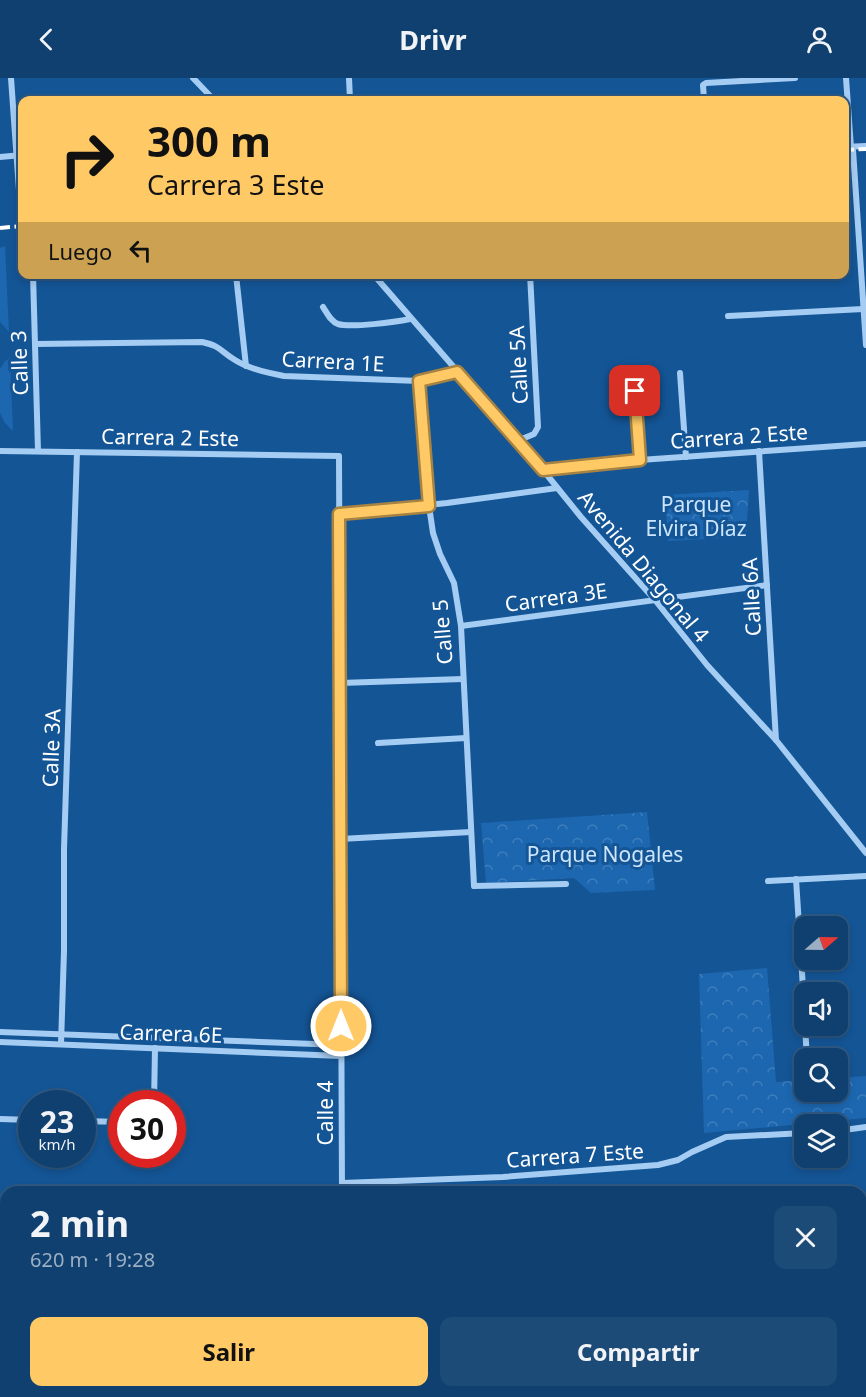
<!DOCTYPE html>
<html lang="es">
<meta charset="utf-8">
<style>
:root{--surface:#0f4070;--page:#1d4b78;--text:#f1f3f6;--muted:#9bafc3;--line:#2f5983;--accent:#ffca66}
body{margin:0;font-family:"Noto Sans",sans-serif;background:var(--page);color:var(--text);height:100vh;display:flex;flex-direction:column;font-size:22px;white-space:nowrap}
*{box-sizing:border-box;margin:0}
p{font-size:20px;color:var(--muted)}
.icon{flex:none;width:33px;height:33px;fill:none;stroke:currentColor;stroke-width:2;stroke-linecap:round;stroke-linejoin:round}
.map{position:relative;flex:1;overflow:hidden}
.sheet{position:absolute;left:0px;top:1108px;width:867px;height:212px;display:flex;flex-direction:column;background:var(--surface);border-radius:18px 18px 0 0;box-shadow:0 3px 9px #0003,0 0 0 2px var(--line)}
.sheet>*{flex:none}
.top-card{position:absolute;left:18px;top:18px;width:831px;height:183px;border-radius:12px;box-shadow:0 3px 9px #0003,0 0 0 2px var(--line);background:#ffca66;color:#111;overflow:hidden}
.needle{width:39px;rotate:70deg}
.tools{position:absolute;left:794px;top:838px;display:grid;gap:12px}
.tools a{display:grid;place-items:center;width:54px;height:54px;border-radius:12px;background:var(--surface);box-shadow:0 3px 9px #0003,0 0 0 2px var(--line);font-size:30px}
.speed{position:absolute;left:18px;top:1012px;display:flex;gap:12px;font-size:30px;font-weight:700;text-align:center}
.speed>*{display:grid;place-content:center;width:78px;height:78px;border-radius:50%;background:var(--surface);box-shadow:0 3px 9px #0003,0 0 0 2px var(--line);line-height:1}
.speed small{font-size:15px;font-weight:400}
.speed .limit{border:9px solid #d22;background:#fff;color:#111}
.pin{position:absolute;display:grid;place-items:center;width:51px;height:51px;color:#fff;margin:-26px;border-radius:12px;box-shadow:0 3px 9px #0006}
.me{position:absolute;width:66px;margin:-33px;rotate:0deg;stroke-linejoin:round;filter:drop-shadow(0 0 4px #0008)}
.turn{display:flex;align-items:center;gap:21px;height:126px;padding:0 30px;font-size:27px}
.turn .icon{width:78px;height:78px;stroke-width:2.5}
.turn b{display:block;font-size:42px;line-height:51px}
.then{display:flex;align-items:center;height:57px;padding:0 30px;background:#0003;gap:12px;font-size:22px}
.round{display:grid;place-items:center;flex:none;width:63px;height:63px;border-radius:12px;background:var(--page)}
.headline{display:flex;align-items:center;justify-content:space-between;height:102px;padding:0 30px}
h1{font-size:36px;font-weight:700;line-height:45px}
.cta{display:flex;gap:12px;margin-top:auto;padding:12px 30px}
.cta a{flex:1;height:69px;border-radius:12px;background:var(--accent);color:#111;font-size:24px;font-weight:700;line-height:69px;text-align:center}
.cta a+a{background:var(--page);color:var(--text)}
header{display:flex;justify-content:space-between;align-items:center;height:78px;padding:0 30px;background:var(--surface);font-size:27px;font-weight:700}
.map>svg:first-child{display:block}
</style>
<header><svg class="icon" aria-label="back" viewBox="0 0 24 24"><path d="M15 5l-7 7 7 7"/></svg>Drivr<svg class="icon" aria-label="person" viewBox="0 0 24 24"><circle cx="12" cy="8" r="4"/><path d="M4 21q1-7 8-7t8 7"/></svg></header>
<div class="map">
<svg width="866" height="1319" viewBox="0 0 866 1319">
<defs>
<pattern id="forest-crowns" width="20" height="18" patternUnits="userSpaceOnUse" patternTransform="scale(1.5)"><rect width="20" height="18" fill="#1c67b0"/><path d="M2 6a3 3 0 1 1 6 0M12 15a3 3 0 1 1 6 0" fill="none" stroke="#3e7ebc"/></pattern>
</defs>
<rect width="100%" height="100%" fill="#145596"/>
<g fill="#1c67b0">
<polygon points="5,168 9,254 0,244 0,170"/>
<polygon points="10,280 13,353 5,345 0,335 0,291 5,283"/>
</g>
<g fill="url(#forest-crowns)">
<polygon points="749,412 746,459 668,463 665,417"/>
<polygon points="647,734 655,812 591,815 574,800 486,805 481,745"/>
<polygon points="767,890 776,1004 804,1002 804,1014 837,1014 837,1000 866,998 866,1040 704,1055 699,896"/>
</g>
<g fill="none" stroke-linecap="round" stroke-linejoin="round">
<g stroke="#a5ccf2" stroke-width="6">
<polyline points="11,0 21,140"/>
<polyline points="193,0 214,22"/>
<polyline points="349,0 350,22"/>
<polyline points="846,0 851,69 853,72 866,267"/>
<polyline points="704,22 703,7 706,5 795,0"/>
<polyline points="844,69 866,68"/>
<polyline points="0,79 22,77"/>
<polyline points="33,196 38,373"/>
<polyline points="373,196 543,392 581,439 655,522 707,587 776,662 866,775"/>
<polyline points="236,197 246,288"/>
<polyline points="90,198 236,200"/>
<polyline points="374,198 402,196"/>
<path d="M323,229C327,235 331,244 338,246C351,250 396,244 410,241"/>
<polyline points="728,238 863,231"/>
<path d="M35,266L202,264C221,268 220,273 235,282C249,291 267,295 284,298L419,303L457,295"/>
<polyline points="633,290 640,382"/>
<polyline points="680,295 686,379"/>
<polyline points="419,303 429,428 433,455 440,476 454,505 461,548 474,808 566,806"/>
<polyline points="517,363 534,356 538,349 530,196"/>
<polyline points="0,373 339,378 342,1114"/>
<polyline points="759,373 776,662"/>
<polyline points="543,392 640,382 866,366"/>
<polyline points="339,436 447,425 557,410"/>
<polyline points="461,548 767,507"/>
<polyline points="340,605 463,601"/>
<polyline points="378,665 466,660"/>
<polyline points="340,761 471,754"/>
<polyline points="796,801 804,926"/>
<polyline points="768,803 866,798"/>
<polyline points="805,948 807,981"/>
<polyline points="0,954 341,967"/>
<polyline points="0,964 341,978"/>
<polyline points="61,966 64,873 64,771 77,374"/>
<polyline points="154,1026 155,970"/>
<polyline points="0,1041 32,1042"/>
<polyline points="82,1043 122,1044"/>
<polyline points="837,1053 866,1049"/>
<polyline points="342,1105 503,1099 658,1087 678,1082 692,1074 726,1059 804,1055"/>
<polyline points="861,1172 866,1172"/>
<polyline points="498,1314 498,1319"/>
<polyline points="589,1314 589,1319"/>
<polyline points="679,1314 679,1319"/>
<polyline points="712,1314 712,1319"/>
<polyline points="343,1319 344,1314"/>
</g>
<g stroke="#fff" stroke-width="4" stroke-dasharray="10 4.5" stroke-linecap="butt">
<polyline points="844,72 866,71"/>
<polyline points="0,150 22,148"/>
</g>
</g>
<g fill="none" stroke-linecap="round" stroke-linejoin="round">
<defs>
<polyline id="route" points="341,948 339,436 429,428 419,303 457,294 543,392 640,382 635,313"/>
</defs>
<use href="#route" stroke="#a68342" stroke-width="15"/>
<use href="#route" stroke="#ffca66" stroke-width="10"/>
</g>
<g text-anchor="middle" dominant-baseline="central" stroke-width="6" stroke-linejoin="round" paint-order="stroke">
<g font-size="21" fill="#fff" stroke="#145596">
<text transform="translate(333 283) rotate(3)">Carrera 1E</text>
<text transform="translate(19 285) rotate(-92)">Calle 3</text>
<text transform="translate(518 287) rotate(-93)">Calle 5A</text>
<text transform="translate(739 358) rotate(-4)">Carrera 2 Este</text>
<text transform="translate(170 359) rotate(1)">Carrera 2 Este</text>
<text transform="translate(644 488) rotate(50)">Avenida Diagonal 4</text>
<text transform="translate(556 519) rotate(-8)">Carrera 3E</text>
<text transform="translate(751 519) rotate(-93)">Calle 6A</text>
<text transform="translate(442 554) rotate(-95)">Calle 5</text>
<text transform="translate(51 670) rotate(-88)">Calle 3A</text>
<text transform="translate(171 955) rotate(2)">Carrera 6E</text>
<text transform="translate(325 1035) rotate(-90)">Calle 4</text>
<text transform="translate(575 1077) rotate(-4)">Carrera 7 Este</text>
</g>
<g font-size="21" fill="#cde5fd" stroke="#145596">
<text x="696" y="426">Parque<tspan x="696" dy="24">Elvira Díaz</tspan></text>
<text x="605" y="776">Parque Nogales</text>
</g>
</g>
</svg>
<div class="tools">
<a><svg class="needle" viewBox="-14 -14 28 28"><path d="M0-13l5 13h-10z" fill="#e53935"/><path d="M0 13l5-13h-10z" fill="#9bafc3"/></svg></a>
<a><svg class="icon" aria-label="sound" viewBox="0 0 24 24"><path d="M4 9h4l5-4v14l-5-4H4zM17 9q2 3 0 6"/></svg></a>
<a><svg class="icon" aria-label="search" viewBox="0 0 24 24"><circle cx="10" cy="10" r="6"/><path d="M15 15l6 6"/></svg></a>
<a><svg class="icon" aria-label="layers" viewBox="0 0 24 24"><path d="M12 4l9 5-9 5-9-5zM3 14l9 5 9-5"/></svg></a>
</div>
<div class="speed"><div>23<small>km/h</small></div><div class="limit">30</div></div>
<div class="pin" style="left:635px;top:313px;background:#d93025"><svg class="icon" aria-label="arrive" viewBox="0 0 24 24"><path d="M6 21V4h12l-3 4 3 4H6"/></svg></div>
<svg class="me" style="left:341px;top:948px" viewBox="-20 -20 40 40"><circle r="17" fill="#ffca66" stroke="#fff" stroke-width="3"/><path d="M0-11L8 9 0 5-8 9z" fill="#fff"/></svg>
<div class="top-card">
<div class="turn"><svg class="icon" aria-label="right" viewBox="0 0 24 24"><path d="M7 20v-9h11M14 6l5 5-5 5"/></svg><div><b>300 m</b>Carrera 3 Este</div></div>
<div class="then">Luego<svg class="icon" aria-label="left" viewBox="0 0 24 24"><path d="M17 20v-9H6M10 6l-5 5 5 5"/></svg></div>
</div>
<section class="sheet">
<div class="headline"><div><h1>2 min</h1><p>620 m · 19:28</p></div><a class="round"><svg class="icon" aria-label="close" viewBox="0 0 24 24"><path d="M6 6l12 12M18 6L6 18"/></svg></a></div>
<div class="cta"><a>Salir</a><a>Compartir</a></div>
</section>
</div>
